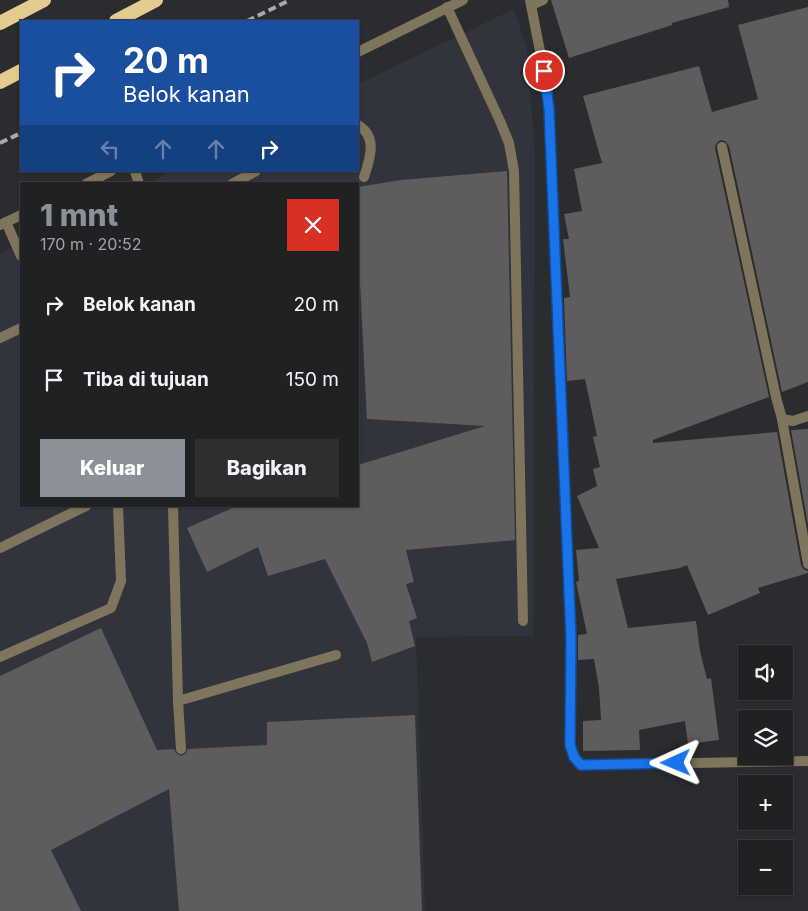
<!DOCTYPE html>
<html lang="id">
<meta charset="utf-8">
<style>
:root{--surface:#202123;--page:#2d2e30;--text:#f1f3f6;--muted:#a2a3a6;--line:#3d3e41;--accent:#8c9099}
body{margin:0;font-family:Inter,sans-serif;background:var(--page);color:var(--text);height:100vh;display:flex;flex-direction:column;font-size:19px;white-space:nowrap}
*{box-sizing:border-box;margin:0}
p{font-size:16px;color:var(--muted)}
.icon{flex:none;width:28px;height:28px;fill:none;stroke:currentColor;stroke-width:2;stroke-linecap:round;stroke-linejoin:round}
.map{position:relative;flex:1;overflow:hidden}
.panel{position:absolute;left:20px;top:182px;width:339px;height:325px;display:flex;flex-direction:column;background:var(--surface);border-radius:0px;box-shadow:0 1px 4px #0004,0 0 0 1px var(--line)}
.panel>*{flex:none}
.hud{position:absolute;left:20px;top:20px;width:339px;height:152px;border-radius:0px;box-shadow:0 1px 4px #0004,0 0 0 1px var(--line);background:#1a4fa0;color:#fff;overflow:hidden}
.buttons{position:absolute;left:738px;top:645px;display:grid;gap:10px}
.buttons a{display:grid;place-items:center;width:55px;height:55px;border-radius:0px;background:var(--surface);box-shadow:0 1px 4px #0004,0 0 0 1px var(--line);font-size:25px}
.pin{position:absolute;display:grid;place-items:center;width:42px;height:42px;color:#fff;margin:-21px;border:2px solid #fff;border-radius:50%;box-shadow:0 1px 5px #0007}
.me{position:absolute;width:55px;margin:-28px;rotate:269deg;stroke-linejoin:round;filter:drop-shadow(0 0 4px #0008)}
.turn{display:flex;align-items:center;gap:18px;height:105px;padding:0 20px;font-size:22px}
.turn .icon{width:65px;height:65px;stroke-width:2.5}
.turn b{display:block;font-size:35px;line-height:42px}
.lanes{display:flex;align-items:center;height:48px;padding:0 20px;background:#0003;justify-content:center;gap:25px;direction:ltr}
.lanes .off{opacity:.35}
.round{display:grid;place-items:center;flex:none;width:52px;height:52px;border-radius:0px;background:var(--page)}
.overview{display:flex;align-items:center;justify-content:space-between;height:85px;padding:0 20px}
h1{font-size:30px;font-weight:800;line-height:38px;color:var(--accent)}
.button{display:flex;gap:10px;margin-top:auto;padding:10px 20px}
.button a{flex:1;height:58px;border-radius:0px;background:var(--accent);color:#fff;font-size:20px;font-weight:800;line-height:58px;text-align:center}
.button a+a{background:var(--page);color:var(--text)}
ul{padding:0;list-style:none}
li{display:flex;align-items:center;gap:15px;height:75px;padding:0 20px}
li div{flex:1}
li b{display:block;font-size:19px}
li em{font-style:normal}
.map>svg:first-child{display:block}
</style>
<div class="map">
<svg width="808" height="911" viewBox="0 0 808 911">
<rect width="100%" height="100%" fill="#2b2c2f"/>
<polygon fill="#31343c" points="514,9 527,48 535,155 533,636 416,637 425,911 0,911 0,253 21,243 21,506 358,506 358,184 146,184 172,171 358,171 358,84"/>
<g fill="#5f5c5e">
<polygon points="551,0 728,0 729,7 672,23 672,25 569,58"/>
<polygon points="808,7 808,382 782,392 729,146 725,141 720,140 716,144 715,148 769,397 653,440 653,443 777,432 801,565 803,569 808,571 808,573 758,588 760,593 708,615 687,565 680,568 616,579 628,628 696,621 700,651 707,679 711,678 719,740 688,744 685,721 639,730 640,750 583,751 583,721 601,720 599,688 594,659 578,660 578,635 587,634 576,582 579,581 576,550 599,548 577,496 597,486 593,469 600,467 593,437 597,436 585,379 567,381 564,298 570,297 563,239 569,239 564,214 582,211 574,169 602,163 583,96 699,66 712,112 758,99 738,25"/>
<polygon points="507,171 515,540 406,550 414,582 406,584 417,618 409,621 415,646 372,662 367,643 325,559 268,576 258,547 207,572 187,528 237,506 358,506 358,465 485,426 367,419 358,244 358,187 401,180"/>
<polygon points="808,429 808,525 791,430"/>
<polygon points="101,628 157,750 174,749 176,753 181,756 185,754 188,749 267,745 267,722 415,715 422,911 179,911 169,789 51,850 81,911 0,911 0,676"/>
</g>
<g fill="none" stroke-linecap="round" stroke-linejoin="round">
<g stroke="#7e755c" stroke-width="10">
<polyline points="447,7 500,121 509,143 514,171 523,621"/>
<path d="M358,125C378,137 370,159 364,177"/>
<polyline points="135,171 139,184"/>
<polyline points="232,184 256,171"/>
<polyline points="6,222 21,256"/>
<polyline points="0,338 21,328"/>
<polyline points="173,506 178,701 181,749"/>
<polyline points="0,548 86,506"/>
<polyline points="0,657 111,608 121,581 118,506"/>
<polyline points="178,701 336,655"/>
</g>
<g stroke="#7e755c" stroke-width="10">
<polyline points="530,0 547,87 549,109 571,638 570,745 574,757 581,765 808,761"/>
<polyline points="532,5 543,0"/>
<polyline points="358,52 463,0"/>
<polyline points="722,147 776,397 782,419 793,421 808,416"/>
<polyline points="86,184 111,171"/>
<polyline points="0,225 21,215"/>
<polyline points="782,419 808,564"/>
</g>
<g stroke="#e2cc90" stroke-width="14">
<polyline points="116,21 156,0"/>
<polyline points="0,23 44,0"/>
<polyline points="0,82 21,71"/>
</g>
<g stroke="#a8a9ab" stroke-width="4" stroke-dasharray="8 4" stroke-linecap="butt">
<polyline points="247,21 290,0"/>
<polyline points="0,143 21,133"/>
</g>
</g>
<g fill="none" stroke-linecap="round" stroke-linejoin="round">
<defs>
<polyline id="route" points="544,71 549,109 571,638 570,745 574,757 581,765 676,763"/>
</defs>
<use href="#route" stroke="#114b97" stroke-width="12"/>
<use href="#route" stroke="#1a73e8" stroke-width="9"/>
</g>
</svg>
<div class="buttons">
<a><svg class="icon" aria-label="sound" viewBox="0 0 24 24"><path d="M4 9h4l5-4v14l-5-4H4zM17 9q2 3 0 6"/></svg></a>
<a><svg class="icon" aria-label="layers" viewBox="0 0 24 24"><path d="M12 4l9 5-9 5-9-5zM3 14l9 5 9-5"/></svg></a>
<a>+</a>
<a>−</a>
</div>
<div class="pin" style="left:544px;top:71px;background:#d93025"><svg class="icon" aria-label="arrive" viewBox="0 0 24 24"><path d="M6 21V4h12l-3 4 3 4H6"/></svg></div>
<svg class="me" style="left:676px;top:763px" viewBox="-20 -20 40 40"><path d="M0-17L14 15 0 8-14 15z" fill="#1a73e8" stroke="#fff" stroke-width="4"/></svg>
<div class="hud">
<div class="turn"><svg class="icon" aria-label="right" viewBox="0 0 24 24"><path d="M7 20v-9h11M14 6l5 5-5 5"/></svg><div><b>20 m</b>Belok kanan</div></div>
<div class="lanes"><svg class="icon off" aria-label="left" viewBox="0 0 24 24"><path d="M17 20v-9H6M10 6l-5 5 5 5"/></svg><svg class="icon off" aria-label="ahead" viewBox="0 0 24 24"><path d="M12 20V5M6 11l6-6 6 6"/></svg><svg class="icon off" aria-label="ahead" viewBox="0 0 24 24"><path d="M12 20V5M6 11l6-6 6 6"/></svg><svg class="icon" aria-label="right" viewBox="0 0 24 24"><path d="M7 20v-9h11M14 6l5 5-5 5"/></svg></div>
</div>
<section class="panel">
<div class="overview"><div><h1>1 mnt</h1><p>170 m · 20:52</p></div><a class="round" style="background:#d93025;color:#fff"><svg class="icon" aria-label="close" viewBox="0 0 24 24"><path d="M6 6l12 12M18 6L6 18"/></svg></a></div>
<ul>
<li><svg class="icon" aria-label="right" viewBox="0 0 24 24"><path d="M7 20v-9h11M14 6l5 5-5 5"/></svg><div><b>Belok kanan</b></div><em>20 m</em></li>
<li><svg class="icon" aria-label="arrive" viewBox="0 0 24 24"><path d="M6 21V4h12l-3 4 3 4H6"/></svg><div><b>Tiba di tujuan</b></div><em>150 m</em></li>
</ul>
<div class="button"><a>Keluar</a><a>Bagikan</a></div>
</section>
</div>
